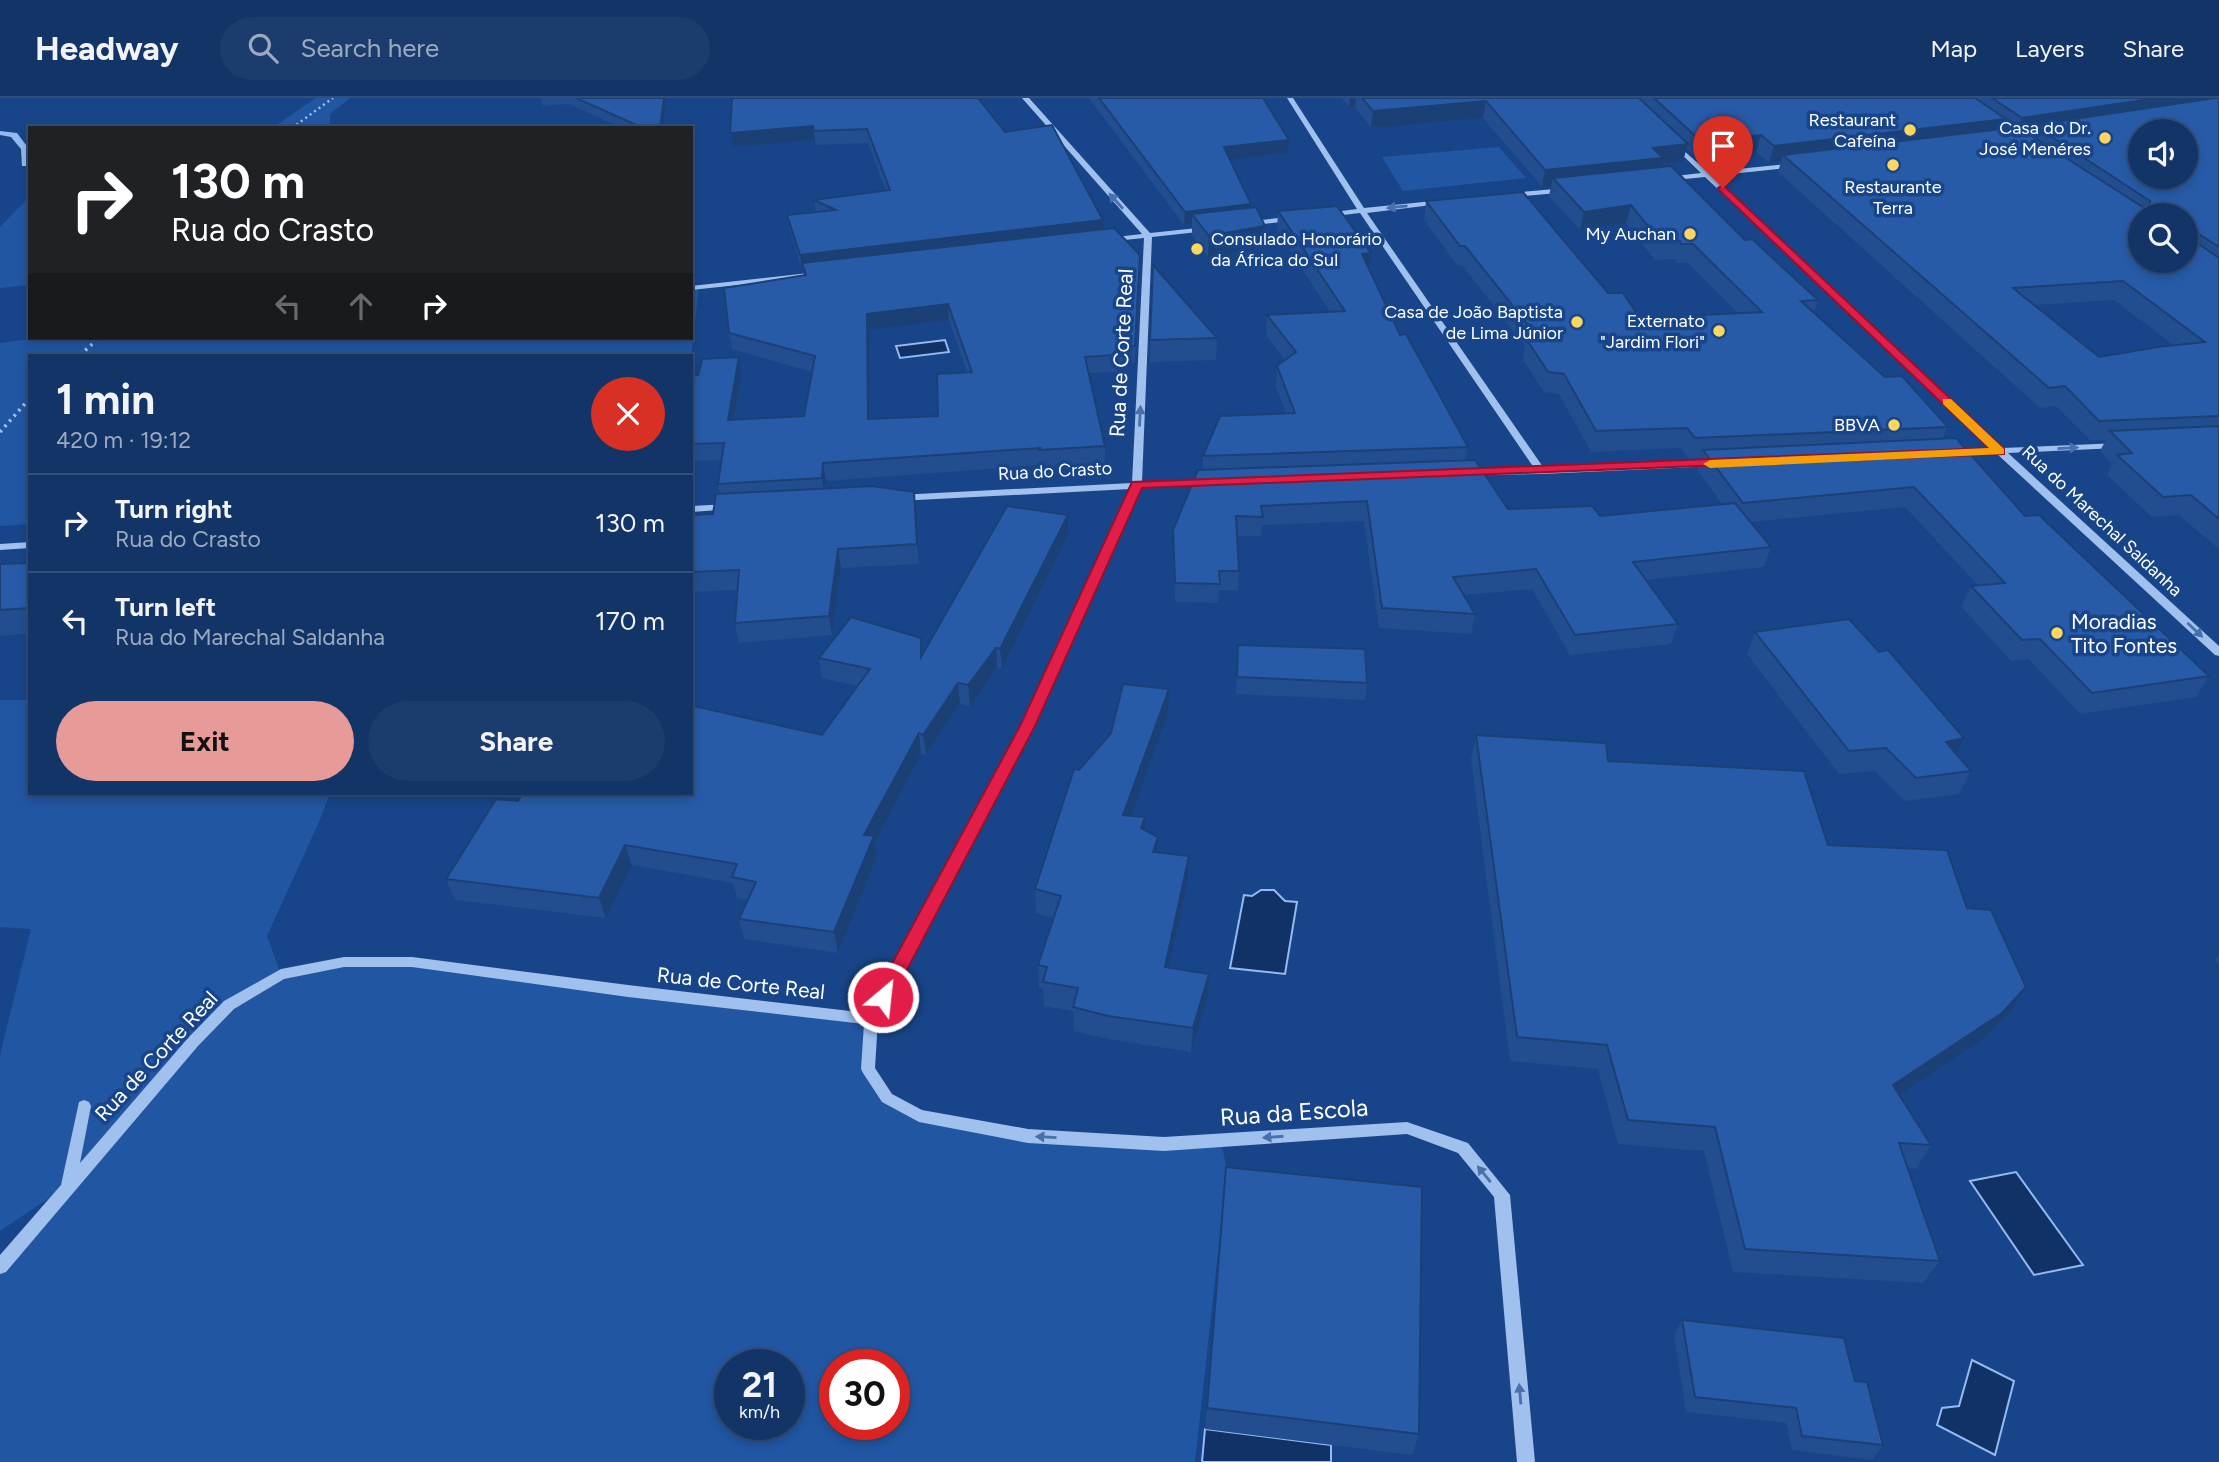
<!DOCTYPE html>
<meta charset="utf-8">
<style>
:root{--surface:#123467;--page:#1b3c6d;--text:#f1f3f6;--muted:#9caac0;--line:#314f7b;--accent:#e69b98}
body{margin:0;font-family:Figtree,sans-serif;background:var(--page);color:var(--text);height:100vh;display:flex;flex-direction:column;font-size:26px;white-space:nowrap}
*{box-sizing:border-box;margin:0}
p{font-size:23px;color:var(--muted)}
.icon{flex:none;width:38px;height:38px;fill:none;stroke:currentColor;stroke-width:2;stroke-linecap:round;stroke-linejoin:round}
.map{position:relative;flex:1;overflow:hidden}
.drawer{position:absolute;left:28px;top:256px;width:665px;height:441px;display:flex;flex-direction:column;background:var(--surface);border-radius:0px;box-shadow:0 4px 10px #0003,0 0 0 2px var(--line)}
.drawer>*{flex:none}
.hud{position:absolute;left:28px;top:28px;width:665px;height:214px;border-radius:0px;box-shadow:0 4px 10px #0003,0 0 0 2px var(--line);background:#202124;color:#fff;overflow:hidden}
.controls{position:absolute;left:2128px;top:21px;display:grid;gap:14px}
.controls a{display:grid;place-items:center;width:70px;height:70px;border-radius:50%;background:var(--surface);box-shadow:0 4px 10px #0003,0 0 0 2px var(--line);font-size:35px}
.speed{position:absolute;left:714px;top:1251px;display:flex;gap:14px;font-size:35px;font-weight:700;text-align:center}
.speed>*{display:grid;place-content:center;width:91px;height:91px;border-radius:50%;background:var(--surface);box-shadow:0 4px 10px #0003,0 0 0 2px var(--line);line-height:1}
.speed small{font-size:18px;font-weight:400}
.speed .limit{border:10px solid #d22;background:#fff;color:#111}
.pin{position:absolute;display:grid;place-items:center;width:60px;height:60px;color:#fff;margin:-72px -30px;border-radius:50% 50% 50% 0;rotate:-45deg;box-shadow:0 0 7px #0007}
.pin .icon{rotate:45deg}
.me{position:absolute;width:77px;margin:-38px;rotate:28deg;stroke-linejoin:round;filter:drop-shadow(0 0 5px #0008)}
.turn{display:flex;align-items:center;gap:24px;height:147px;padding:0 28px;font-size:32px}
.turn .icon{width:91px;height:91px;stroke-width:2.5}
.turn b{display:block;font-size:49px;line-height:60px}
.lanes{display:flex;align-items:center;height:66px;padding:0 28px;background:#0003;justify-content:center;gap:35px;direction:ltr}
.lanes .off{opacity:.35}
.round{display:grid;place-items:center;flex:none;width:74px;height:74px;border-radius:37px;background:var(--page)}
.summary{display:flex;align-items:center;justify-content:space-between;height:119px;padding:0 28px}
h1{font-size:42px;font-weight:700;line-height:52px}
.primary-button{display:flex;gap:14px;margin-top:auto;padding:14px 28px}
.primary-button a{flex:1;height:80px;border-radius:42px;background:var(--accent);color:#111;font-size:28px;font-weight:700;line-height:80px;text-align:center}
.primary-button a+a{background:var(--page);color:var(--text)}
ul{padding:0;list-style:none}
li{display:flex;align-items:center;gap:21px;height:98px;padding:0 28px;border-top:2px solid var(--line)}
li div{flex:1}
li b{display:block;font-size:26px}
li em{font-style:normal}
header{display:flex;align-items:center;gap:42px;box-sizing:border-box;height:98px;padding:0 35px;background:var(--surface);border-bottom:2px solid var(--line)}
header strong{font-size:33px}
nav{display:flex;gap:38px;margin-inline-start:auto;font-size:24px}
.search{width:490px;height:63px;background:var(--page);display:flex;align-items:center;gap:18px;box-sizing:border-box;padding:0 24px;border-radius:38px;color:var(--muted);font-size:26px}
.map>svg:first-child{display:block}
</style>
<header>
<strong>Headway</strong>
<div class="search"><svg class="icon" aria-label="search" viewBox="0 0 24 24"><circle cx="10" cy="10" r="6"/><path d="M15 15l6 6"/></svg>Search here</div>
<nav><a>Map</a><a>Layers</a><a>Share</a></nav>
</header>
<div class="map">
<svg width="2219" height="1364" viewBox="0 0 2219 1364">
<rect width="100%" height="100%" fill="#184589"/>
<g fill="#2156a2" fill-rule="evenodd">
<polygon points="316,0 350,0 330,16 330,30 272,30"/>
<polygon points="1499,49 1526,80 1403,93 1382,59"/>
<polygon points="28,100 30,187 0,190 0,129"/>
<polygon points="691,189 699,189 691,258 30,257 30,426 0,428 0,245 38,240 691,240"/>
<path d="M0,602H30V695H330L319,724L267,838L281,876L344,864H412L871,921L868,971L887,1000L919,1018L1028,1038L1221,1042L1227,1073L1195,1364H0V1169L64,1090L0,1133V957L31,831L0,829ZM730,1267H789V1326H730ZM835,1267H894V1326H835Z"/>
</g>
<g fill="#103266" stroke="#93bbf0" stroke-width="2">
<polygon points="945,242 949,254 900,260 896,248"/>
<polygon points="1261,792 1274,792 1285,803 1297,804 1285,876 1230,870 1244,797 1252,798"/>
<polygon points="2016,1074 2083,1167 2034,1177 1970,1083"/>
<polygon points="1972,1262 2014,1283 1995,1357 1937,1327 1942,1310 1959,1308"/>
<polygon points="1205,1331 1331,1347 1331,1364 1202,1364"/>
</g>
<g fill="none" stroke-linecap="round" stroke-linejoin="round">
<polygon fill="#93bbf0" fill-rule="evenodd" points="0,33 17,35 29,51 30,68 22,68 21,51 11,39 0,37"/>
<polyline stroke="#a0c0ee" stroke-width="2.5" stroke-dasharray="2 3.5" stroke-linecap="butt" points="292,30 333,0"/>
<g stroke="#a0c0ee" stroke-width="3.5" stroke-dasharray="2.5 4.5" stroke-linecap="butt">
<polyline points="80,257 99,240"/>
<polyline points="0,334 30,300"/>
</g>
<g fill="#a0c0ee" fill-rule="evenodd">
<polygon points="1022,0 1029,0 1150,135 1207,129 1211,131 1207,133 1152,139 1142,384 1208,381 1213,384 1208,387 1140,390 1034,628 878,921 875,970 892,996 922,1012 1028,1031 1164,1039 1407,1024 1468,1045 1510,1097 1535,1364 1517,1364 1494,1099 1458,1055 1407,1036 1164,1053 1028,1045 919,1024 882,1004 863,975 861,971 864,926 628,899 412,869 344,869 284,881 234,911 198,948 6,1174 0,1176 0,1157 61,1087 79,1004 84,1002 89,1004 91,1008 80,1065 188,940 224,903 281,871 344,859 412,859 628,887 867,915 1022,628 1130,391 898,403 893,400 898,397 1132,385 1144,140 1104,144 1104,140 1107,140 1142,136"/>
<polygon points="1287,0 1293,0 1364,110 1443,102 1443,106 1440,106 1367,115 1543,369 1715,363 1718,364 1718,368 1541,376 1465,377 1465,373 1468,372 1534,370 1360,115 1326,119 1322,117 1326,115 1357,111"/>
<polygon points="1674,44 1708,74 1798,65 1799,67 1795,69 1712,78 2002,350 2120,345 2122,347 2117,350 2008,355 2219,548 2219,558 2215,557 1997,356 1951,357 1951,353 1954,352 1992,350 1705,79 1664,83 1663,81 1667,79 1701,75 1672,47 1672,45"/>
<polygon points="1566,90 1569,90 1569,94 1511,99 1507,97 1511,95"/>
<polygon points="1294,118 1298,120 1297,122 1246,128 1242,126 1246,124"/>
<polygon points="818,174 822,176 821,178 691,192 691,188"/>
<polygon points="729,406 734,409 733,411 691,414 691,408"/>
<polygon points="30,444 30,450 0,452 0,446"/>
</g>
</g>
<g fill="#224e90" fill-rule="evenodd">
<polygon points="541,0 667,0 663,30 622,30 569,6 543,8"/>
<path d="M732,0L1005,34L1103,122V132L1140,173L1135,265H1118L1117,274L1089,275L1105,348V365L1040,369V367L826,383L825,390L914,394L919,466L841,470L832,537L739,545L735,525L737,492L691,494V417L713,416L720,396L718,386L721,362L691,363V278L698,277L739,259L742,276L734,322L804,318L812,274L732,251L729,235L804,178L803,172H802L790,132L787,117L816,114L814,102L886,93L868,45L816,47L815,42L733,49L730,35ZM949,222L967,274L938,318L870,321L869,232Z"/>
<polygon points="1089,0 1263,0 1289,42 1288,55 1230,61 1251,106 1251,110 1265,128 1263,149 1208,159 1192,137 1192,126 1184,127"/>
<path d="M1342,0H2219V451L2179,417L2152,419L2107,377L2112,366L2100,353L2106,342H2090L2056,308L2040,310L1778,74L1781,64L1769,65L1756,54L1698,61L1686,50L1683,63L1661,66L1660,70L1745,142L1818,202L1814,214L1885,279L1948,329L1942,341L2025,418L2209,578L2196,599L2080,616L2029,561L2011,563L1961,508L1971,488L1978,487L1905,409L1750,424L1771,449L1764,469L1646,482L1678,526L1671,546L1570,557L1532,491L1464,497L1475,516L1471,536L1379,530L1364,423L1262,427L1261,438H1237L1239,473L1238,493L1219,492L1218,505L1175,504L1173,452V432L1203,372V358L1286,315L1276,289L1277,268L1285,262L1266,237L1267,217L1330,214L1277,132L1278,113L1369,171L1400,237L1468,349L1465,362L1508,411L1600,418L1722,406L1697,371L1700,360L1689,361L1681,350L1591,354L1559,296L1544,294L1523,262L1525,248L1462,167H1457L1424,122L1426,103L1608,195L1640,220L1738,215L1688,165H1676L1675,161L1655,162L1626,125L1580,132L1549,98L1551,88L1542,89L1483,20L1371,30L1355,9H1349ZM2114,202L2174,247L2099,259L2034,207Z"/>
<polygon points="1217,240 1216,262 1150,264 1150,242"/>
<polygon points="1068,417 1068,437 1002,571 997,570 970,608 960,606 926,657 921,656 875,744 877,759 838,855 744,841 739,821 748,802 737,800 733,785 632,767 606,820 455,802 446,781 518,703 691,695 822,637 858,588 822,580 819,560 922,557"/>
<polygon points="30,465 30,535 0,538 0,466"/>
<polygon points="1755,534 1956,656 1971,673 1959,696 1905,703 1875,673 1839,676 1747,556"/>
<polygon points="1238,547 1367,585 1365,602 1236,596"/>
<polygon points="1168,615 1131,718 1145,719 1145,732 1158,739 1157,754 1189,758 1188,782 1169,870 1208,900 1191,954 1108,941 1074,933 1073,913 1044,908 1043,891 1039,890 1038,867 1053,820 1036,815 1035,791 1079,672"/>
<polygon points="1476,637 1608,663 1828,747 1967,810 2026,889 2011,914 1986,939 1899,997 1931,1047 1916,1071 1908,1070 1940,1163 1923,1185 1733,1174 1704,1053 1618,1046 1598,971 1510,963 1471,661"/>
<polygon points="2219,856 2219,866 2215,862"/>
<polygon points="1226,1069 1419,1336 1412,1357 1205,1331"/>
<polygon points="1682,1222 1855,1283 1883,1347 1872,1362 1792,1352 1786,1325 1686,1314 1674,1238"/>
</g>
<g fill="#1b4075">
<polygon points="664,0 667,0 663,30 660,30"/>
<polygon points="1350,0 1356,0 1355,9 1349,9"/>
<polygon points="2157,0 2219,0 2034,27 2031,34 2016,36 2022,20"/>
<polygon points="1486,3 1483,20 1371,30 1373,13"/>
<polygon points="2006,21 2000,38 1783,57 1781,64 1769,65 1774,48"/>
<polygon points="813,28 815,42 733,49 730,35"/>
<polygon points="1761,37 1756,54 1698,61 1702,44"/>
<polygon points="1289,42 1288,55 1223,62 1224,49"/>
<polygon points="1688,46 1683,63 1661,66 1658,78 1553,80 1551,88 1542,89 1545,72 1653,50"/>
<polygon points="1251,106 1250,120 1192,116 1192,126 1184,127 1185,114"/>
<polygon points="1631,107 1626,125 1580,132 1584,114"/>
<polygon points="1103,122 1103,137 802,165 803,172 802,172 800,157"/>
<polygon points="1265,128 1263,149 1208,159 1209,138"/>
<polygon points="1371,155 1369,174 1362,156"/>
<polygon points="948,206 949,222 869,232 870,338 868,321 867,216"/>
<polygon points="1118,248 1118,265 1117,274 1117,257"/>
<polygon points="739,259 742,276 731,339 728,322"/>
<polygon points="823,365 826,383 825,398 822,380"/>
<polygon points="914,394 916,413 919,466 917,446"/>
<polygon points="1068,417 1068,437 1002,571 1000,551"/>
<polygon points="838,451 841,470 832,537 829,518"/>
<polygon points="996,550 997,570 970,608 968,587"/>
<polygon points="958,585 960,606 926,657 923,637"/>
<polygon points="1169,591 1168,615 1123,741 1123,717"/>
<polygon points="919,635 921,656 875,744 877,759 838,855 834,834 864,737"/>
<polygon points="1964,640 1952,663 1946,644"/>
<polygon points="1145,719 1145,743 1141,730"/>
<polygon points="1158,739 1157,763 1153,754"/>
<polygon points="625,747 632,767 606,820 599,800"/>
<polygon points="1189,758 1188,782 1164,893 1165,869"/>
<polygon points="1209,876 1208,900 1191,954 1193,930"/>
<polygon points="2026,889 2011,914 1986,939 1878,1011 1893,987"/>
</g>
<g fill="#275ba7" stroke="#1b4075" stroke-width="2" fill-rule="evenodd">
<polygon points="576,0 664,0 660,30 643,30"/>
<polygon points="732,0 978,0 1005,34 1052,27 1103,122 800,157 787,117 836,112 814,102 890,92 867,31 814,33 813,28 730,35"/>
<polygon points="1099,0 1263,0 1289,42 1224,49 1251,106 1185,114"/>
<polygon points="1362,0 1639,0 1688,46 1653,50 1663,60 1545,72 1486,3 1373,13"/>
<polygon points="1654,0 1975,0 2006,21 1774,48 1761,37 1702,44"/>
<polygon points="1992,0 2157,0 2022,20"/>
<path d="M2215,0H2219V149L2197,135H2193V142L2219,160V318L2099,323L2065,288L2049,290L1783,57L2018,29L2149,113L2150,103L2034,27ZM2140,33H2186V79H2140ZM2140,117H2186V163H2140ZM2123,183L2205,244L2158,249L2099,259L2013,190Z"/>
<polygon points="1671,68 1745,142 1752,141 1818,202 1801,203 1885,279 1902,278 1948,329 1695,340 1687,330 1596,333 1564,276 1548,274 1527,242 1540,242 1465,148 1460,148 1426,103 1523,94 1608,195 1623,195 1640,220 1762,214 1693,146 1681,146 1680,143 1660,143 1631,107 1584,114 1553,80"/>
<polygon points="1337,108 1371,155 1362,156 1400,237 1406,236 1468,349 1203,358 1220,318 1295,315 1277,268 1296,254 1267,217 1345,213 1278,113"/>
<polygon points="1256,109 1265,128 1209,138 1192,116"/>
<path d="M1114,130L1140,157L1135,248H1118L1117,257L1085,259L1105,348L1039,352L1040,350L823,365L822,380L718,386L724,345L691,346V278L698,277L702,261L739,259L728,322L804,318L815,258L729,235L724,190L806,177L802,165ZM948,206L972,274L937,276L938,318L868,321L867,216Z"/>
<polygon points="1153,167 1217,240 1150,242"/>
<polygon points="2219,328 2219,421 2191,397 2163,399 2117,357 2132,355 2110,333"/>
<polygon points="1956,340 2025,418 2039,417 2209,578 2092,595 2040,541 2022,542 1971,488 2005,485 1914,389 1743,405 1703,352"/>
<polygon points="1475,362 1508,411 1592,408 1600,418 1735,405 1771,449 1633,464 1678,526 1575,537 1536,471 1453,479 1475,516 1382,510 1367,403 1261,408 1263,419 1236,418 1239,473 1219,473 1220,486 1175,485 1173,432 1198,372"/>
<polygon points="873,388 914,394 917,446 838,451 829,518 735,525 739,472 691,474 691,417 713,416 716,396"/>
<polygon points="1007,408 1068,417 1000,551 996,550 968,587 958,585 923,637 919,635 864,737 874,738 834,834 739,821 756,784 732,779 737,766 625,747 599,800 446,781 496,701 518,703 523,695 691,695 691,614 694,608 822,637 870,571 819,560 851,519 921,540 921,559"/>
<polygon points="30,465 30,510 0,512 0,466"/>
<polygon points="1849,521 1879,554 1888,552 1964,640 1946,644 1971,673 1916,680 1886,650 1849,653 1755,534"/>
<polygon points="1238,547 1365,551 1367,585 1237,579"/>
<polygon points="1123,586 1169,591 1123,717 1145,719 1141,730 1158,739 1153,754 1189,758 1165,869 1209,876 1193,930 1108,918 1073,909 1078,890 1043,884 1047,869 1038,867 1061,798 1035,791 1074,671 1079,672 1111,635"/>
<polygon points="1476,637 1606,645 1608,663 1804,673 1828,747 1947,752 1967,810 1991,812 2026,889 2002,915 1893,987 1931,1047 1899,1045 1940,1163 1745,1151 1715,1029 1628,1022 1607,947 1517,939"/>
<polygon points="1226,1069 1422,1089 1419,1336 1207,1310"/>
<polygon points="1682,1222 1844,1240 1855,1283 1867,1284 1883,1347 1802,1338 1796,1310 1695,1299"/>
</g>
<defs><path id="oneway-solid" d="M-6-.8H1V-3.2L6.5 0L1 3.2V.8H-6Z" transform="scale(1.75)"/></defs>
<g fill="#4870ac">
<use href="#oneway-solid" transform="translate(1116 103) rotate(-132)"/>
<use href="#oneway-solid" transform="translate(1397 109) rotate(174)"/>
<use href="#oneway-solid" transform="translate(1140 318) rotate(-87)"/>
<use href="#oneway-solid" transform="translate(2068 350) rotate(-3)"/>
<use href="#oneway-solid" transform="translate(2195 532) rotate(43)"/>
<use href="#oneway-solid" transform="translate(1046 1039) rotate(-177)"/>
<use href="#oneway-solid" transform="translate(1273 1039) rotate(176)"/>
<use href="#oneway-solid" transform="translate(1484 1076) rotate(-129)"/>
<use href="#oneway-solid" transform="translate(1520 1296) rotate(-95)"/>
</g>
<polygon fill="#e11d48" stroke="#92132f" stroke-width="2" points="1723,87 2004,351 2004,356 1142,390 1035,628 890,904 883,906 877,904 874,899 1020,628 1132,384 1989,350 1719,92 1718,90"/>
<polygon fill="#f59e0b" points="1943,301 1951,301 2004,351 2004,356 1710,370 1703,366 1710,362 1989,350 1943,306"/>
<g fill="#ffd65d" stroke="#184589" stroke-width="2.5">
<circle cx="1910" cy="32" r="7"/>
<circle cx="2105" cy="40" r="7"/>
<circle cx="1893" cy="67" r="7"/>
<circle cx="1690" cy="136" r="7"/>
<circle cx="1197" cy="151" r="7"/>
<circle cx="1577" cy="224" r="7"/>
<circle cx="1719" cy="233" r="7"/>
<circle cx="1894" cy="327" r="7"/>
<circle cx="2057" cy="535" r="7"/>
</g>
<g text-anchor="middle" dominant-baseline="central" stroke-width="7" stroke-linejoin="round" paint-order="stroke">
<g font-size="18" fill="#fff" stroke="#184589" text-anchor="end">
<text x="1896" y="22">Restaurant<tspan x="1896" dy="21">Cafeína</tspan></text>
<text x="2091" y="30">Casa do Dr.<tspan x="2091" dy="21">José Menéres</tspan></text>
<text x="1893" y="89" text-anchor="middle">Restaurante<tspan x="1893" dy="21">Terra</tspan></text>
<text x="1676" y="136">My Auchan</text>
<text x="1211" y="141" text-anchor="start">Consulado Honorário<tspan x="1211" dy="21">da África do Sul</tspan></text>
<text x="1563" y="214">Casa de João Baptista<tspan x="1563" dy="21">de Lima Júnior</tspan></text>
<text x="1705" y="223">Externato<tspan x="1705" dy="21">"Jardim Flori"</tspan></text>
<text x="1880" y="327">BBVA</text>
</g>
<g font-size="18" fill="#fff" stroke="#184589">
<text transform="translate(1055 373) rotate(-3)">Rua do Crasto</text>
<text transform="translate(2102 423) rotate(43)">Rua do Marechal Saldanha</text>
</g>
<g font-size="21" fill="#fff" stroke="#184589">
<text transform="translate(1121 255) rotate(-87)">Rua de Corte Real</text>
<text transform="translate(741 885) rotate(6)">Rua de Corte Real</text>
<text transform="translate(156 958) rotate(-47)">Rua de Corte Real</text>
</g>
<g font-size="21" fill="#fff" stroke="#184589" text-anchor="start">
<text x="2071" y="523">Moradias<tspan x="2071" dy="24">Tito Fontes</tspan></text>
</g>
<g font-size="24" fill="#fff" stroke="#184589">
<text transform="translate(1294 1014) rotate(-4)">Rua da Escola</text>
</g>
</g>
</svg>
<div class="controls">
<a><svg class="icon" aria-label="sound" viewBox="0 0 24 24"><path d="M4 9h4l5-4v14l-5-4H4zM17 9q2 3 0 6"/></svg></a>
<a><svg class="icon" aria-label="search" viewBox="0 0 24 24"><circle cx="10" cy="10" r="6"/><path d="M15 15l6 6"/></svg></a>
</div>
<div class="speed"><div>21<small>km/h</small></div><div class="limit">30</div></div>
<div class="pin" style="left:1723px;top:90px;background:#d93025"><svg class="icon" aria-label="arrive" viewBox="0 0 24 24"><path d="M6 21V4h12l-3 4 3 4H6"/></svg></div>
<svg class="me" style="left:883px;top:899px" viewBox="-20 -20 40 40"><circle r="17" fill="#e11d48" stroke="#fff" stroke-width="3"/><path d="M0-11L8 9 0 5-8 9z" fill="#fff"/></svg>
<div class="hud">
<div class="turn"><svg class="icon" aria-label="right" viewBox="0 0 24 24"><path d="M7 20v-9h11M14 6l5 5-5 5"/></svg><div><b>130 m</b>Rua do Crasto</div></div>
<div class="lanes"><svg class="icon off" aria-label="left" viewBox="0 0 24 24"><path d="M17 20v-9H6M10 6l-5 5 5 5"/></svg><svg class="icon off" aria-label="ahead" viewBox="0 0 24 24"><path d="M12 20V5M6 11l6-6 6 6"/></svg><svg class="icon" aria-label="right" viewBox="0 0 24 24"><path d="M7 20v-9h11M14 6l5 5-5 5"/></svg></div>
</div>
<section class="drawer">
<div class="summary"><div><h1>1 min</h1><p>420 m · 19:12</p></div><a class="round" style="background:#d93025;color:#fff"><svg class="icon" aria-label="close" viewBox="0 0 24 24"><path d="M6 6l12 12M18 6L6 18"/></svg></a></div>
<ul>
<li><svg class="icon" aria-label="right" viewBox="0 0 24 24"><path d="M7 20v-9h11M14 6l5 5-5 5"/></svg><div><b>Turn right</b><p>Rua do Crasto</p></div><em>130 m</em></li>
<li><svg class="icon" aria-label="left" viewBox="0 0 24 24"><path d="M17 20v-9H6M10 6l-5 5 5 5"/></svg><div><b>Turn left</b><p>Rua do Marechal Saldanha</p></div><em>170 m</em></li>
</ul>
<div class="primary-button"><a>Exit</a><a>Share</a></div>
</section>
</div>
